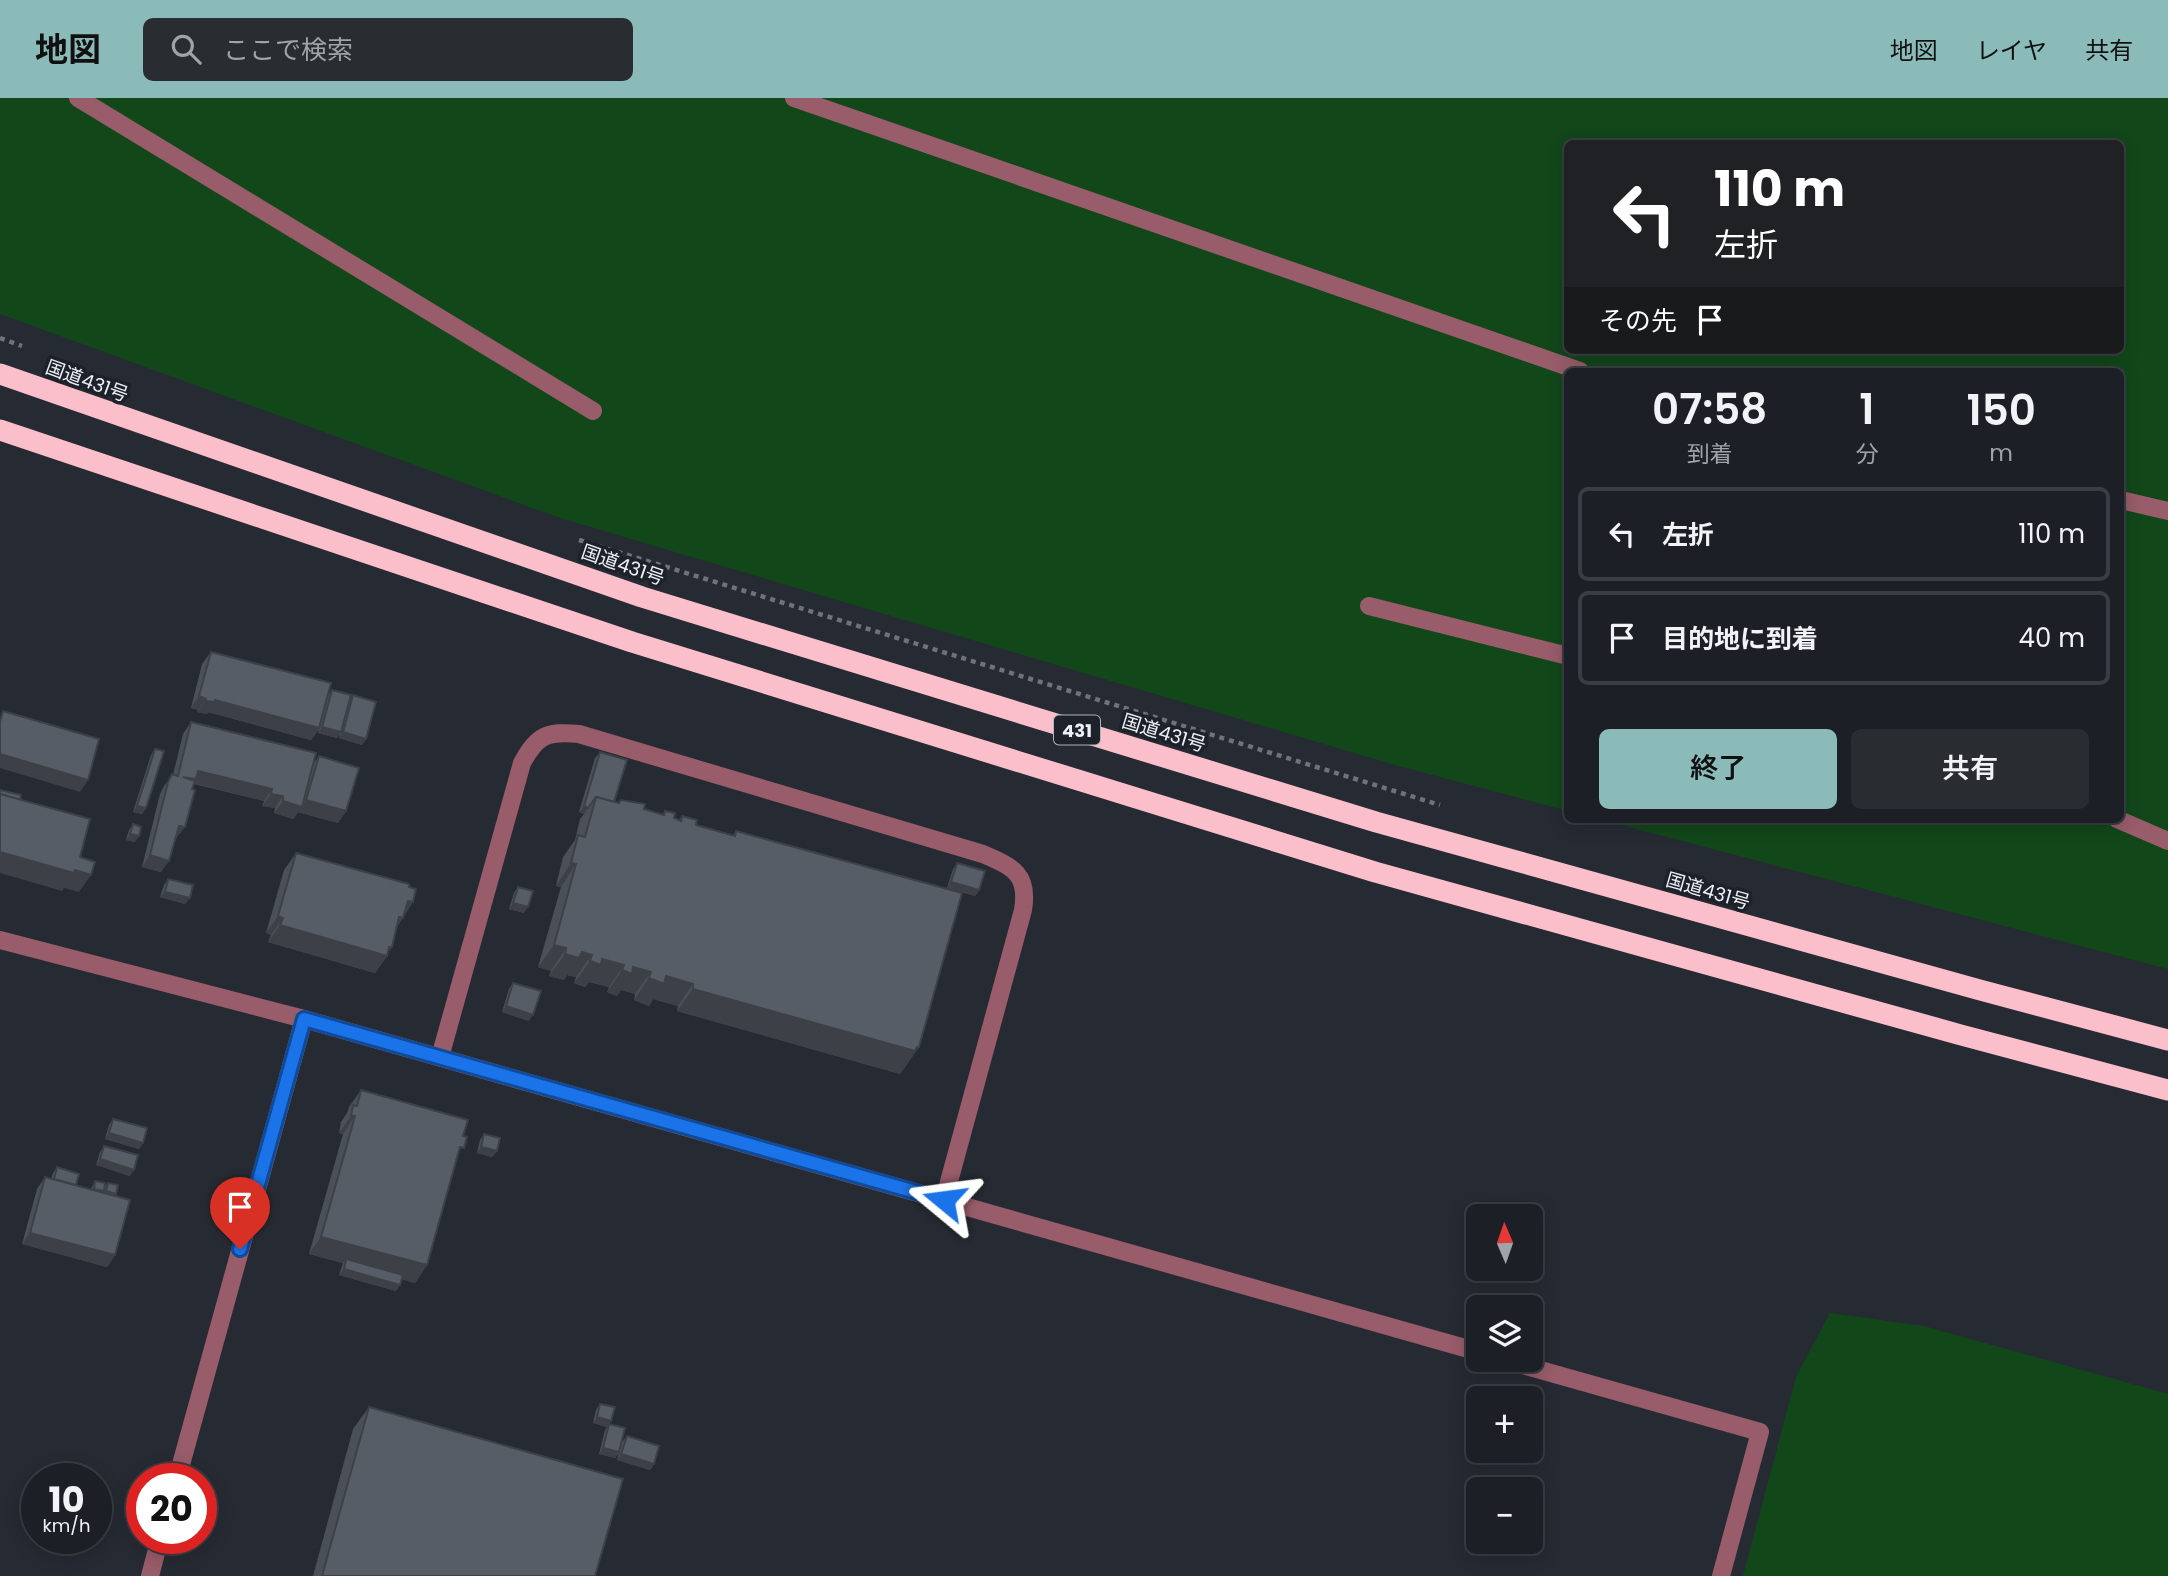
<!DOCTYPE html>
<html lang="ja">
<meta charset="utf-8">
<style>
:root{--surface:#1c2026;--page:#292d32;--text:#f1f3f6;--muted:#a0a3a7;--line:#3a3e43;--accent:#8bbbb9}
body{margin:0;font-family:Poppins,"Noto Sans JP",sans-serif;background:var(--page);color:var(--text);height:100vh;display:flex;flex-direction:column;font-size:26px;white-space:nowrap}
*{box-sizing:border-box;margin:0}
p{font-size:23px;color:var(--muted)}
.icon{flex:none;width:38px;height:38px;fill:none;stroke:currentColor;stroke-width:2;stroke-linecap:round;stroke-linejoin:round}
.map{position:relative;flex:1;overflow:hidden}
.panel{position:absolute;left:1564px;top:270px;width:560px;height:455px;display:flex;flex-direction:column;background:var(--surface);border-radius:10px;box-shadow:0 4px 18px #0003,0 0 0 2px var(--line)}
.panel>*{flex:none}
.hud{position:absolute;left:1564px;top:42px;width:560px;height:214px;border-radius:10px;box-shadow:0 4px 18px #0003,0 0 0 2px var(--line);background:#202124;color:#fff;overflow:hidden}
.needle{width:46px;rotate:358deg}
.tools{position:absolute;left:1466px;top:1106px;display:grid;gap:14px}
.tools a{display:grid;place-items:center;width:77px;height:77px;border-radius:10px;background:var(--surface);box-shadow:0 4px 18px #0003,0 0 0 2px var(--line);font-size:35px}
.speed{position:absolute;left:21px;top:1365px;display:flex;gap:14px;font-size:35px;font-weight:700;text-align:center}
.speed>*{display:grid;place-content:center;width:91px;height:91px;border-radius:50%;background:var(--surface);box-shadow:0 4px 18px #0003,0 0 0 2px var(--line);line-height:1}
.speed small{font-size:18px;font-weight:400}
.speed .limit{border:10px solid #d22;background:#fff;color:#111}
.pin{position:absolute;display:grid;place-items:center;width:60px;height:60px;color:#fff;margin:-72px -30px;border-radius:50% 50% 50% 0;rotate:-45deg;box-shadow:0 0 7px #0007}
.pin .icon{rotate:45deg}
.me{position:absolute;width:77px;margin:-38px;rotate:286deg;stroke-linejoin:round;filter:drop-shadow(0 0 5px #0008)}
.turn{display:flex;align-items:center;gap:24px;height:147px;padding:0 35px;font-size:32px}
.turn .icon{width:91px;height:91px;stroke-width:2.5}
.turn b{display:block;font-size:49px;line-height:60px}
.then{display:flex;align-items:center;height:66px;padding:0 35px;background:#0003;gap:14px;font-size:26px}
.eta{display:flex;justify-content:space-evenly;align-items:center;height:119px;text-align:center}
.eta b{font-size:42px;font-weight:600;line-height:49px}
.button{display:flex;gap:14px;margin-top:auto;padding:14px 35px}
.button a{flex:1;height:80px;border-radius:10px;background:var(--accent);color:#111;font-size:28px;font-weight:600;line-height:80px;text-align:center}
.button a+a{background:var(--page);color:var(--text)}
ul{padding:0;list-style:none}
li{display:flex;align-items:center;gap:21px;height:94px;margin:0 14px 10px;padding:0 21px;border:4px solid var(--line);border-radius:10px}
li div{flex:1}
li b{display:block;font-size:26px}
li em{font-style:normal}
header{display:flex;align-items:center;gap:42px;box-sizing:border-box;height:98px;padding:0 35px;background:var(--accent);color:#111}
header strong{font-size:33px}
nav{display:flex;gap:38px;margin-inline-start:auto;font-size:24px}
.search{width:490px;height:63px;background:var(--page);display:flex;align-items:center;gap:18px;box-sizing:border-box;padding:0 24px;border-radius:10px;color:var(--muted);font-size:26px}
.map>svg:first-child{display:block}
</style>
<header>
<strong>地図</strong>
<div class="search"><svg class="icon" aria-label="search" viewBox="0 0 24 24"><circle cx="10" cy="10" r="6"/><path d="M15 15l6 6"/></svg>ここで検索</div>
<nav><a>地図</a><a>レイヤ</a><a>共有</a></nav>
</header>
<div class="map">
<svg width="2168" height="1478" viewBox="0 0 2168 1478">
<rect width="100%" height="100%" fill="#262b33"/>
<g fill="#12471a" fill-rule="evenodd">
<path d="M0,0H2168V871L1599,721H2121V273H1568V713L1395,667L560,420L0,216ZM1568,46H2121V252H1568Z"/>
<polygon points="1830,1215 1924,1228 2168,1296 2168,1478 1743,1478 1796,1279"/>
</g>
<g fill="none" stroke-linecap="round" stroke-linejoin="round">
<g stroke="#6e7279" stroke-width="4.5" stroke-dasharray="5 5" stroke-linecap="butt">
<polyline points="0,240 22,248"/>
<polyline points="579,442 1440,707"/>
</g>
<g stroke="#985c6a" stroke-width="18">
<polyline points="78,0 593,313"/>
<polyline points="794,0 1580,273"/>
<polyline points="2121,402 2168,413"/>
<polyline points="1369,508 1568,558"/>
<polyline points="2117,721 2168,743"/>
<polyline points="0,842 304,921 1479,1254"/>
<path d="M440,959L522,665C537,637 547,633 579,636L983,756C1013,769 1029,776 1023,812L944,1102"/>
<polyline points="1505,1262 1760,1334 1721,1478"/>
<polyline points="177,1381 304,921"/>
<polyline points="150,1478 160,1440"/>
</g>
<g stroke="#fbbecb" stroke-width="21">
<polyline points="0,276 642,499 1376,724 1980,892 2168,942"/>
<polyline points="0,332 632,544 1375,774 1961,937 2168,992"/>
</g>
</g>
<g fill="#4b5058">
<polygon points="211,554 328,597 332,592 349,603 353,597 366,641 362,647 339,640 340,635 337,640 318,635 319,631 311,642 208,614 207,616 197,614 198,612 191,610 202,566"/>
<polygon points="191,624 312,668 319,658 346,713 338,725 298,714 293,721 274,715 275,710 262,708 264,703 194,686 185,729 176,740 161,774 142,769 160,696 164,688 173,677 183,636"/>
<polygon points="155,651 146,710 142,716 133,714 151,657"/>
<polygon points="600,654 614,704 618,705 621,702 644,711 662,717 665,713 674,720 679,722 682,718 696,727 733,737 736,733 919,949 900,976 677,913 678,908 653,901 649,908 634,902 635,896 621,892 617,898 607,894 609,889 589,884 585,889 574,885 576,879 567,877 564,882 549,878 551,873 538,869 561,789 556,788 563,759 575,742 580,721 584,716 579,714 595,660"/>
<polygon points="133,726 135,744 126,742 129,732"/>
<polygon points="296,755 409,789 413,804 397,829 387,858 375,875 268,844 271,837 266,835 284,772"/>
<polygon points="957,765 979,792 975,798 947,790 953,771"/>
<polygon points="168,781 185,806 160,799 164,787"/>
<polygon points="518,789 524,815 509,811 514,795"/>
<polygon points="513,885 529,923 502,914 509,891"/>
<polygon points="361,992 457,1060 427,1167 415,1185 402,1181 400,1187 396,1193 339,1177 343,1165 309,1156 343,1036 339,1035 341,1024 347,1015 349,1009"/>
<polygon points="113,1021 143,1045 139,1051 105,1041 109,1027"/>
<polygon points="484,1036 497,1053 492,1059 477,1055 480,1042"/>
<polygon points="104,1048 130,1078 96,1067 100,1054"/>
<polygon points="57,1069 76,1087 91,1091 95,1083 104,1089 108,1085 115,1098 115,1157 107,1169 22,1146 37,1091 45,1079 51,1081 53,1075"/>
<polygon points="600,1306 611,1323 607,1329 593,1325 596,1312"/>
<polygon points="369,1309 595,1478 313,1478 353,1331"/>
<polygon points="609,1326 620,1351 622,1344 627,1338 654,1366 650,1372 617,1362 619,1355 615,1360 599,1356 605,1332"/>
</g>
<g fill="#3d4147">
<polygon points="199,598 206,601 198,612 191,610"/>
<polygon points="215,602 319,630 311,642 208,614 207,616 197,614 205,603"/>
<polygon points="322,629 341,634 337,640 318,635"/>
<polygon points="343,634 366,641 362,647 339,640"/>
<polygon points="0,656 88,682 80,694 0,670"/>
<polygon points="198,673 272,691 264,703 193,685 175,690"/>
<polygon points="271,696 283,698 275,710 262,708"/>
<polygon points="306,702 346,713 338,725 298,714 293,721 274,715 283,703 301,709"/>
<polygon points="137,708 146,710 142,716 133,714"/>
<polygon points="584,708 588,710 584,716 579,714"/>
<polygon points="179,728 185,729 176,740 171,739"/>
<polygon points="130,736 139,738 135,744 126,742"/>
<polygon points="0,754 75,772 91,777 79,794 64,790 62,793 0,775"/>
<polygon points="150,757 169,763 161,774 142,769"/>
<polygon points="571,765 576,766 561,789 556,788"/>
<polygon points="951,784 979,792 975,798 947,790"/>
<polygon points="165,794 190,800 185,806 160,799"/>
<polygon points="408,803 413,804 402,820 403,820 391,838"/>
<polygon points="513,805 528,809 524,815 509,811"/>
<polygon points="278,818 283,820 271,837 266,835"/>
<polygon points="280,827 389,849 392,849 375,875 268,844"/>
<polygon points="554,847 566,850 551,873 538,869"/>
<polygon points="582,854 592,857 576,879 567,877 564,882 549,878 565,856"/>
<polygon points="602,861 624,867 609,889 589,884 585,889 574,885 590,863"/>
<polygon points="633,869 651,874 635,896 621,892 617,898 607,894 622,872"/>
<polygon points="666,878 693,886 678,908 653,901 649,908 634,902 649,880"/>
<polygon points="693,891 917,949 919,949 900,976 677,913"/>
<polygon points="506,908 533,917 529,923 502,914"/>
<polygon points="351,1018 355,1018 343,1036 339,1035"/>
<polygon points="109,1035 143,1045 139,1051 105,1041"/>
<polygon points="481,1049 497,1053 492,1059 477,1055"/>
<polygon points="100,1061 134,1072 130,1078 96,1067"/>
<polygon points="30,1135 115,1157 107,1169 22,1146"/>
<polygon points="321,1139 427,1167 415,1185 345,1166 346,1161 343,1165 309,1156"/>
<polygon points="344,1171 400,1187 396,1193 339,1177"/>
<polygon points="597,1319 611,1323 607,1329 593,1325"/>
<polygon points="603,1350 619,1354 615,1360 599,1356"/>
<polygon points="621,1356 654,1366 650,1372 617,1362"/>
</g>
<g fill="#575d66" stroke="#3d4147" stroke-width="2">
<polygon points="211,554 331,585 319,630 215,602 215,604 205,603 206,601 199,598"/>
<polygon points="332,592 351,597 341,634 322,629"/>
<polygon points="353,597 376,604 366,641 343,634"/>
<polygon points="3,613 99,641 88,682 0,656 0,624"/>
<polygon points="191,624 316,655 302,709 283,703 283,698 271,696 272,691 198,673 196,681 183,679 195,683 192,691 195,692 185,729 179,728 169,763 150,757 168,684 172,676 178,678"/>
<polygon points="155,651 164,653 146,710 137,708"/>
<polygon points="600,654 627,662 614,704 596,699 588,710 584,708"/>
<polygon points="319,658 359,670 346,713 306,702"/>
<polygon points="0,692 21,697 20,702 0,696"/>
<polygon points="0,696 90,721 80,759 95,764 91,777 75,772 74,775 0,754"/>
<polygon points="596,699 619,705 621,702 645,706 644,711 664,717 665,713 675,715 674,720 681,723 682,718 697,722 696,727 735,738 736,733 962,795 919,949 917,949 915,953 693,891 693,886 666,878 664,886 649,880 651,874 633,869 632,876 622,872 624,867 602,861 601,867 590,863 592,857 582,854 579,860 565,856 566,850 554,847 576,766 571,765 578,737 585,739"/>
<polygon points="133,726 141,729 139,738 130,736"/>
<polygon points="296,755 409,786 409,789 416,791 413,804 408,803 403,820 399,819 392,849 389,849 387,858 280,827 283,820 278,818"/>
<polygon points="957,765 985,773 979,792 951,784"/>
<polygon points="168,781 193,787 190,800 165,794"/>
<polygon points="518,789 533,793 528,809 513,805"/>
<polygon points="513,885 541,893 533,917 506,908"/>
<polygon points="361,992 468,1022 463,1038 467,1039 464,1050 460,1049 427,1167 321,1139 355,1018 351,1018 353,1007 357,1008"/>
<polygon points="113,1021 147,1030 143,1045 109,1035"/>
<polygon points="484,1036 500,1040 497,1053 481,1049"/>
<polygon points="104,1048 138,1057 134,1072 100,1061"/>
<polygon points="57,1069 79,1076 76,1087 54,1081"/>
<polygon points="45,1079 130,1102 115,1157 30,1135"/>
<polygon points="95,1083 105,1085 104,1093 94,1091"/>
<polygon points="108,1085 118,1087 116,1096 106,1093"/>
<polygon points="346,1161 403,1177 400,1187 344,1171"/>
<polygon points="600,1306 615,1309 611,1323 597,1319"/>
<polygon points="369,1309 623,1381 595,1478 322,1478"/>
<polygon points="609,1326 625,1330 619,1354 603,1350"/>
<polygon points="627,1338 659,1348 654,1366 621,1356"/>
</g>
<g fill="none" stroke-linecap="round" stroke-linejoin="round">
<defs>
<polyline id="route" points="240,1151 304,921 944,1102"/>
</defs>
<use href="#route" stroke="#114b97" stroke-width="18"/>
<use href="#route" stroke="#1a73e8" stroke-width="12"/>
</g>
<g text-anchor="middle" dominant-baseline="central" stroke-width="7" stroke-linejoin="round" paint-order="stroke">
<rect fill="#1d2129" stroke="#afb2b8" stroke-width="2" x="1054" y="617.5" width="46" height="29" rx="5"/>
<g font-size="18" font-weight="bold" fill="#edf0f6">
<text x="1077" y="632">431</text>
</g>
<g font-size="19" fill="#edf0f6" stroke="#1d2129">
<text transform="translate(87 283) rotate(20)">国道431号</text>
<text transform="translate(623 467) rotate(19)">国道431号</text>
<text transform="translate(1164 635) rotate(17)">国道431号</text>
<text transform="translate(1708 793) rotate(16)">国道431号</text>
</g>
</g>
</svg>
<div class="tools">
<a><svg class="needle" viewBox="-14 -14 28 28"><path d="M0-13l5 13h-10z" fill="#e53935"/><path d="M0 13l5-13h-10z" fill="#a0a3a7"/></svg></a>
<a><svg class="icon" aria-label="layers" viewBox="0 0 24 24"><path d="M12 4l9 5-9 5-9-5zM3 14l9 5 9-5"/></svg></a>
<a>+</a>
<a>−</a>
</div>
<div class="speed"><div>10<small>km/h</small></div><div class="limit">20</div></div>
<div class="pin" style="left:240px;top:1151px;background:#d93025"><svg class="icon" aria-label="arrive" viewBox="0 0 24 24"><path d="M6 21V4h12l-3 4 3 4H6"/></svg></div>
<svg class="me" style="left:944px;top:1102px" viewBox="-20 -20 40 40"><path d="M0-17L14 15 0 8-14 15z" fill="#1a73e8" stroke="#fff" stroke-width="4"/></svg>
<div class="hud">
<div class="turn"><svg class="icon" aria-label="left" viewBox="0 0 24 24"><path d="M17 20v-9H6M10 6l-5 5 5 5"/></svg><div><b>110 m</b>左折</div></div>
<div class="then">その先<svg class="icon" aria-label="arrive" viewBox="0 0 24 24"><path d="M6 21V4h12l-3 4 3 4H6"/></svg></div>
</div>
<section class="panel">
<div class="eta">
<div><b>07:58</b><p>到着</p></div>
<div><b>1</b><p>分</p></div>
<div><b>150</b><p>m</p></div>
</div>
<ul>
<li><svg class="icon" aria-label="left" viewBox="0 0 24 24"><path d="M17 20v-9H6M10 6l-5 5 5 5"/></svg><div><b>左折</b></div><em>110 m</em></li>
<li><svg class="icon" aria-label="arrive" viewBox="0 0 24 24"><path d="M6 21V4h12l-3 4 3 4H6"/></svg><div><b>目的地に到着</b></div><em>40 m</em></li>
</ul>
<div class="button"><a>終了</a><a>共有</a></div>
</section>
</div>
